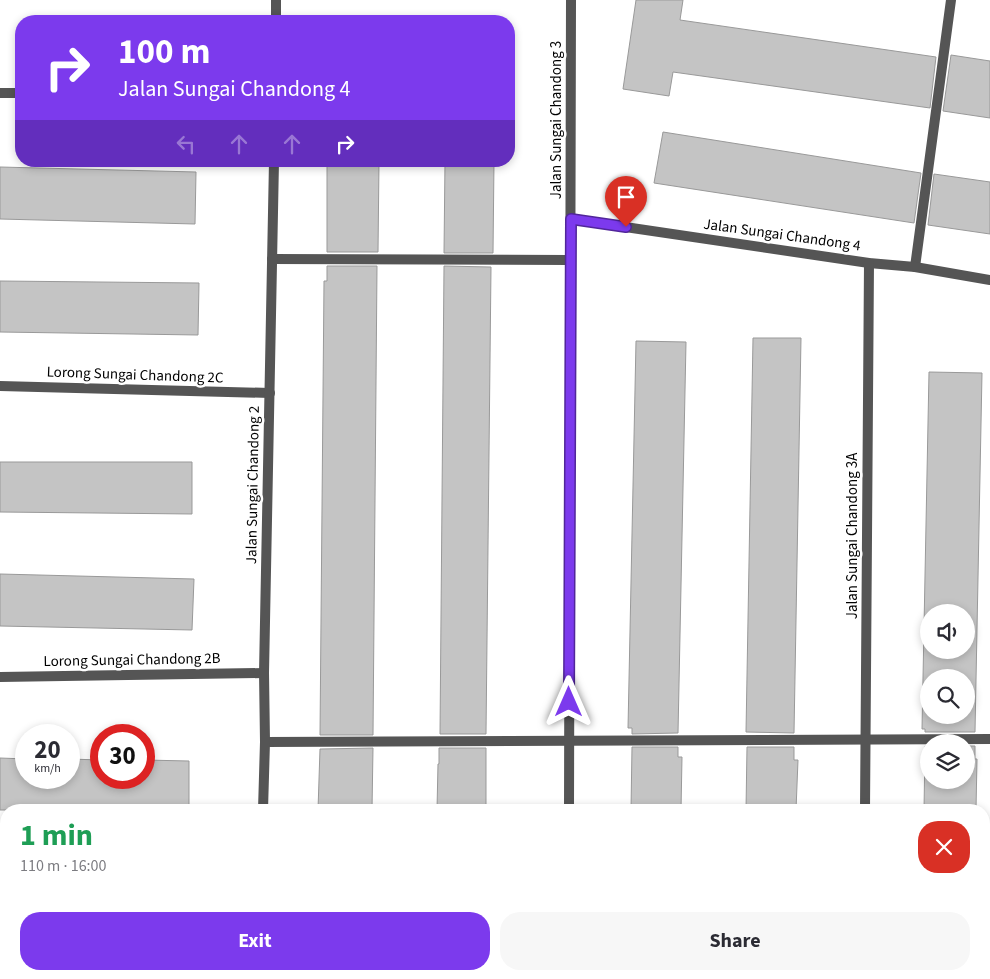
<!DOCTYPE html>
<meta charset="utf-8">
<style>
:root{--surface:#fff;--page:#f7f7f7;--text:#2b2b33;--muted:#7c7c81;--accent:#7c3aed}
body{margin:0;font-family:"Source Sans 3",sans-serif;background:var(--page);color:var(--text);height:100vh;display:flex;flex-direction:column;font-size:19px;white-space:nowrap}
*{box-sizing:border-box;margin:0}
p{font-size:16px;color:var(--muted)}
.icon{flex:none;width:28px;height:28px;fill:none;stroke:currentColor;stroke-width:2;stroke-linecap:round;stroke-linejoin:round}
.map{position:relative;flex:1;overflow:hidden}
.panel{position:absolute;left:0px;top:804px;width:990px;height:176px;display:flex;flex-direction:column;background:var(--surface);border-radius:20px 20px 0 0;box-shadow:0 2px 8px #0003}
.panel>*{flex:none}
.top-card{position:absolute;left:15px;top:15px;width:500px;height:152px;border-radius:20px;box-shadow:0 2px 8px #0003;background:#7c3aed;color:#fff;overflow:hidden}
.tools{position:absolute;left:920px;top:604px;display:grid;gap:10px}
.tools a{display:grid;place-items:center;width:55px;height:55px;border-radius:50%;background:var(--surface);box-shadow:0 2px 8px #0003;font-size:25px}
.speed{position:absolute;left:15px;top:724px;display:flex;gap:10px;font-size:25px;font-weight:700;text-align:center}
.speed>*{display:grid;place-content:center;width:65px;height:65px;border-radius:50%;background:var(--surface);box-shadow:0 2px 8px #0003;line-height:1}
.speed small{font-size:12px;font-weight:400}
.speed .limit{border:8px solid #d22;background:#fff;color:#111}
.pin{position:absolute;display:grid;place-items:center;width:42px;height:42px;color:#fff;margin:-51px -21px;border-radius:50% 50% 50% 0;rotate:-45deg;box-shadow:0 0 5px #0007}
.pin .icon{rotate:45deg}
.me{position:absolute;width:55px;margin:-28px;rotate:0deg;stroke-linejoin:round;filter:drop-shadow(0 0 4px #0008)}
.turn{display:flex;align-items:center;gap:18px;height:105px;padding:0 20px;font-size:22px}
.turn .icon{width:65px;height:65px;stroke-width:2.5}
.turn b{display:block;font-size:35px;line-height:42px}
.lanes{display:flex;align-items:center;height:48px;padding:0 20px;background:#0003;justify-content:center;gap:25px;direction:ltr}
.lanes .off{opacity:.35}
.round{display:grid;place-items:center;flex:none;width:52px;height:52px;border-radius:20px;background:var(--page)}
.headline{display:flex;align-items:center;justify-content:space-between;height:85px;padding:0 20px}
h1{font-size:30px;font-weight:700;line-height:38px;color:#1e9e55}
.cta{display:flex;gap:10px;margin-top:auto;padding:10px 20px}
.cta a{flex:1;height:58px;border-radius:20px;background:var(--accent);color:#fff;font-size:20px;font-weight:700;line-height:58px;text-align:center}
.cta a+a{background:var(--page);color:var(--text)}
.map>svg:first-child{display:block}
</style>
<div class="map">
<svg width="990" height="979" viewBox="0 0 990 979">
<rect width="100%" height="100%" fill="#fff"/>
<g fill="#c4c4c4" stroke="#999" fill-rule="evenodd">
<polygon points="636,0 683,0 680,20 936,57 930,108 673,72 669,96 623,89"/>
<polygon points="951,55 990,61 990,118 943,111"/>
<polygon points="663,132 921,173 914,223 654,183"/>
<polygon points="327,161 379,161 378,252 327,252"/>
<polygon points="445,161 494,161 493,253 444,253"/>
<polygon points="0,167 196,172 195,224 0,219"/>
<polygon points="934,174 990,182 990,234 928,225"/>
<polygon points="327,266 377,266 373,735 320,735 324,281 327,281"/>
<polygon points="444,266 491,267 486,734 440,734"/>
<polygon points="0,281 199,283 198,335 0,332"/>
<polygon points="753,338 801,338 794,733 746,732"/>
<polygon points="636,341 686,342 678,733 632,734 632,728 628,728"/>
<path d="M929,372L982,373L975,732H925V729H922ZM929,612H966V650H929ZM929,678H966V715H929Z"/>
<polygon points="0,462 192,462 192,514 0,512"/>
<polygon points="0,574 194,579 192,630 0,626"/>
<polygon points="925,746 929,746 929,780 966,780 966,746 975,746 975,759 977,759 976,810 924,810"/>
<polygon points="632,747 678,747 678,757 682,757 681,810 631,810"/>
<polygon points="747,747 794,747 794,760 798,760 796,810 746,810"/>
<polygon points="373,748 372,810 318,810 320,749"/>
<polygon points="439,748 486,748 486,810 437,810 438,764 439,764"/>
<polygon points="0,758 26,759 26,778 69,778 69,759 101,760 101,778 144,778 144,760 189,761 189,810 0,810"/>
</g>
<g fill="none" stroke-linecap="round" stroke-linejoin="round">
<g stroke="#555" stroke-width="10">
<polyline points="272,259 570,260"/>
<polyline points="915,267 951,0"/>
<polyline points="265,742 990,739"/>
</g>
<g stroke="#555" stroke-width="10">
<polyline points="276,21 276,0"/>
<polyline points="0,93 21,93"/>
<polyline points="571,219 869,263 915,267 990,280"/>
<polyline points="0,386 270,393"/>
<polyline points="0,677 264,673"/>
<polyline points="263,810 265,742 264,673 274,161"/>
<polyline points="569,810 571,0"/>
<polyline points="865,810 869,263"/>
<polyline points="0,977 113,979"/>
<polyline points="259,979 259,974"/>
<polyline points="568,979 568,974"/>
<polyline points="863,979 863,974"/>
</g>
</g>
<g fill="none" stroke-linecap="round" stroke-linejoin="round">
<defs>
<polyline id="route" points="569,702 571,219 626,227"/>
</defs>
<use href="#route" stroke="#51269a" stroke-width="12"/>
<use href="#route" stroke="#7c3aed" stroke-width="9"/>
</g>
<g text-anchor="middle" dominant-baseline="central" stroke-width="5" stroke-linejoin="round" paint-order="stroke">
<g font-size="15" fill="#000" stroke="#fff">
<text transform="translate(556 120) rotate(-90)">Jalan Sungai Chandong 3</text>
<text transform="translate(782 235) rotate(8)">Jalan Sungai Chandong 4</text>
<text transform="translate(135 375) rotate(2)">Lorong Sungai Chandong 2C</text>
<text transform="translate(253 485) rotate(-89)">Jalan Sungai Chandong 2</text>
<text transform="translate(852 536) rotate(-90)">Jalan Sungai Chandong 3A</text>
<text transform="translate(132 660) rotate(-1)">Lorong Sungai Chandong 2B</text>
</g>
</g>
</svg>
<div class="tools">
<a><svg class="icon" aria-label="sound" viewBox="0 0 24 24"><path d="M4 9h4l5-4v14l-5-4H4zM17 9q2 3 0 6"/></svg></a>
<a><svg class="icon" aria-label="search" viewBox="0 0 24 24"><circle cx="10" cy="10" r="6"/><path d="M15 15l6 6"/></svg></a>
<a><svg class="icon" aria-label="layers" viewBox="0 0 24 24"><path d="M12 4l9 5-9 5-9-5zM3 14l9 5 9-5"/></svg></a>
</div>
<div class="speed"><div>20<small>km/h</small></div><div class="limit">30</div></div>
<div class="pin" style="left:626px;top:227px;background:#d93025"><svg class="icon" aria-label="arrive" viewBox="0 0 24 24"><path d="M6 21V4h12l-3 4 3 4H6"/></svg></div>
<svg class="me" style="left:569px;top:702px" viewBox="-20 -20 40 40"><path d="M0-17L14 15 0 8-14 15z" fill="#7c3aed" stroke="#fff" stroke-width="4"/></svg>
<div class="top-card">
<div class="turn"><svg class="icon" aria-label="right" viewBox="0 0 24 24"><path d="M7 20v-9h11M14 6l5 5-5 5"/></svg><div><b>100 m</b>Jalan Sungai Chandong 4</div></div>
<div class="lanes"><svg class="icon off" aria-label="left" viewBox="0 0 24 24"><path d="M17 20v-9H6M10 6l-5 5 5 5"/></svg><svg class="icon off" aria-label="ahead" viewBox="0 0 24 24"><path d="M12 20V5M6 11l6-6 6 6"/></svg><svg class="icon off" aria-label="ahead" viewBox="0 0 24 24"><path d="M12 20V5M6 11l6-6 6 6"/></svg><svg class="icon" aria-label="right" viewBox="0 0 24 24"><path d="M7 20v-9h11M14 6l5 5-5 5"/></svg></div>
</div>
<section class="panel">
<div class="headline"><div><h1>1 min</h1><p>110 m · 16:00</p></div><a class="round" style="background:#d93025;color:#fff"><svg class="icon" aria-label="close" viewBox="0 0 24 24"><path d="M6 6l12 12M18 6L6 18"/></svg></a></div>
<div class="cta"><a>Exit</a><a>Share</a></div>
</section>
</div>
